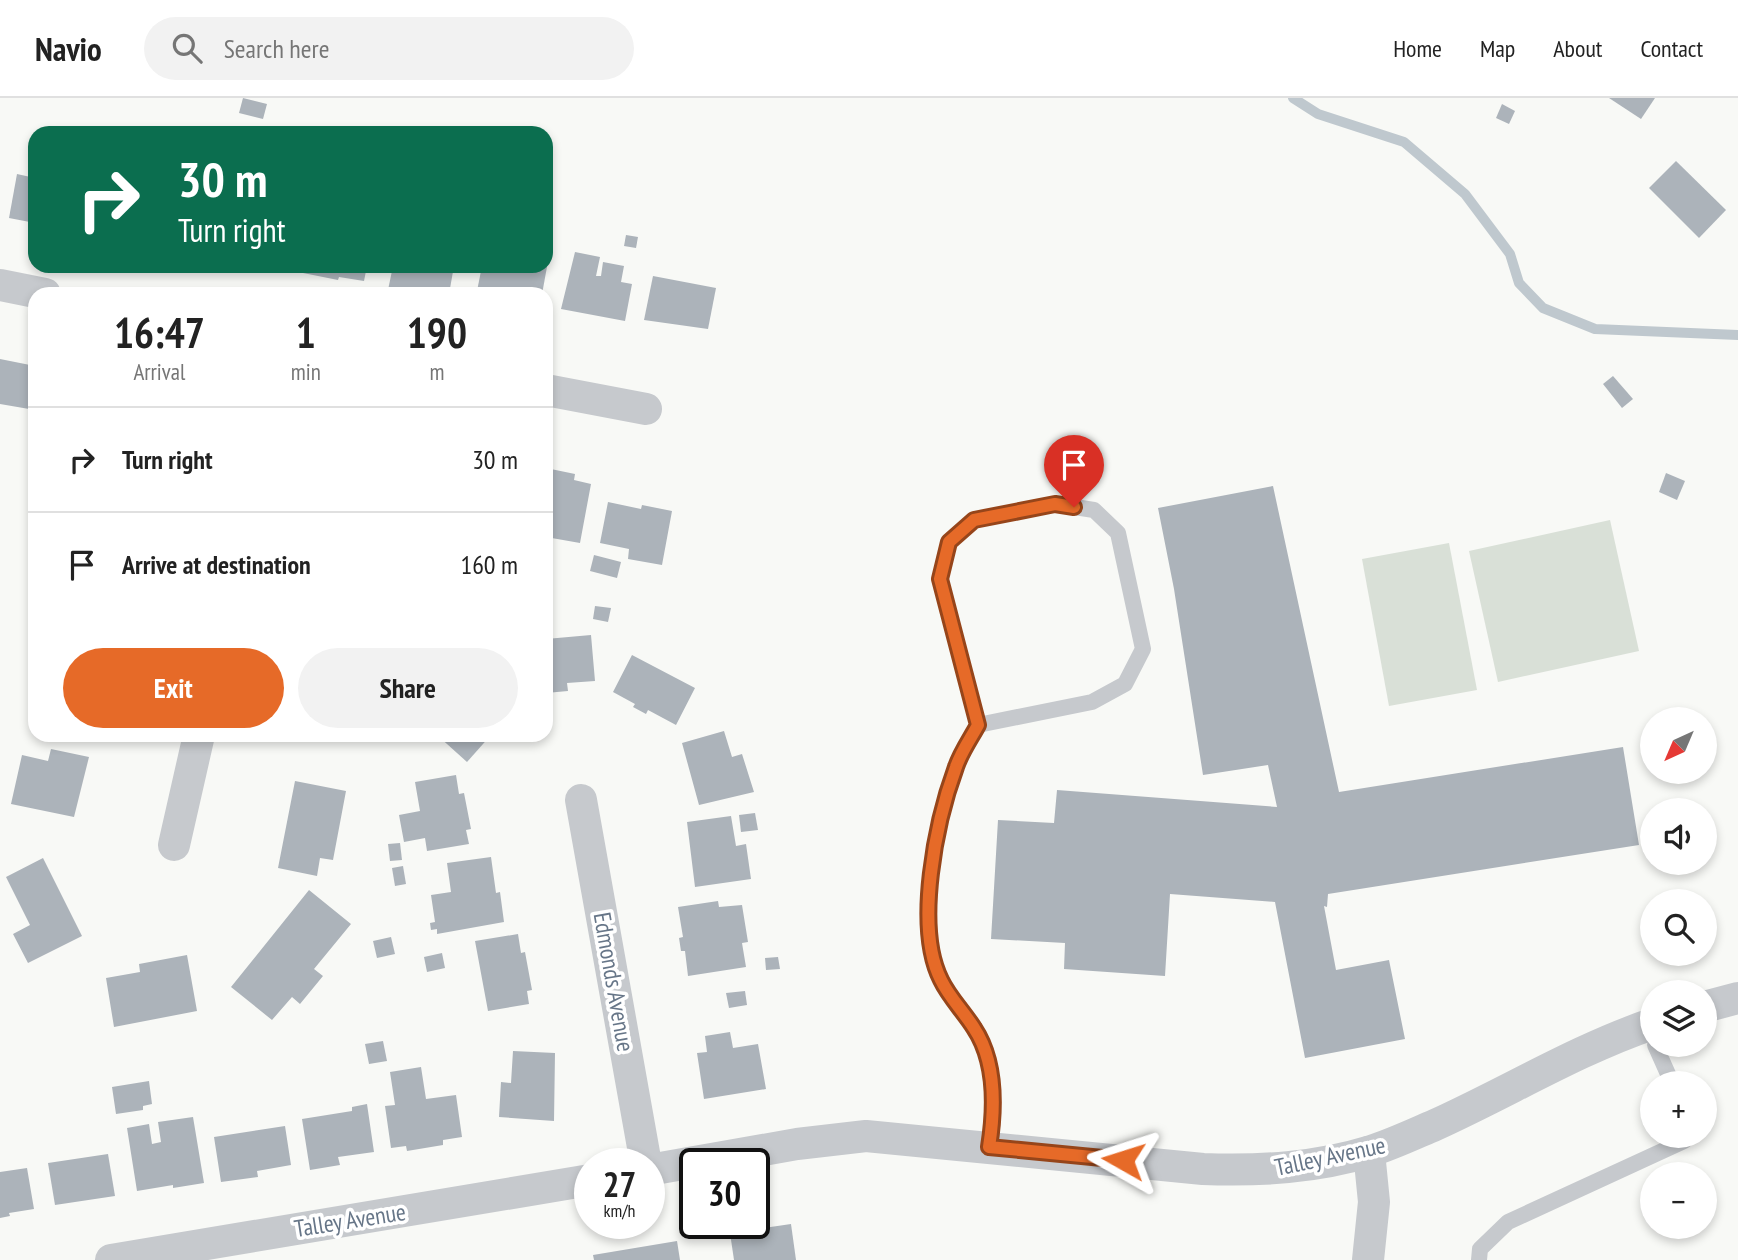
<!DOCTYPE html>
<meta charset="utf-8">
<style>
:root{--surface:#fff;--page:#f2f2f2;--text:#222;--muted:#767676;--line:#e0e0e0;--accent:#e66a28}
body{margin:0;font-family:"PT Sans Narrow",sans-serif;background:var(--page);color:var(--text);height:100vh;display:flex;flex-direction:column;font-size:26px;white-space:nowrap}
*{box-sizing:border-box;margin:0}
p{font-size:23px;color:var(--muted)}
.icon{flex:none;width:38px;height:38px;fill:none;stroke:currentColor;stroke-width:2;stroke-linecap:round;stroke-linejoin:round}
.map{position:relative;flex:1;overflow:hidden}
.drawer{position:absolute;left:28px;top:189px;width:525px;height:455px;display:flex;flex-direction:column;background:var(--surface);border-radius:21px;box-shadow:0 4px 10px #0003}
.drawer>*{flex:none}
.hud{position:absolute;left:28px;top:28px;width:525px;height:147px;border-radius:21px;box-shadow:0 4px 10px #0003;background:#0b6e4f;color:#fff;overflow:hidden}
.needle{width:46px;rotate:224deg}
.controls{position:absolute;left:1640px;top:609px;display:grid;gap:14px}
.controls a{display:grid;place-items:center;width:77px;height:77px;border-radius:50%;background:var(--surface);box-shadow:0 4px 10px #0003;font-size:35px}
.speed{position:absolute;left:574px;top:1050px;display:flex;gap:14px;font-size:35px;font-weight:700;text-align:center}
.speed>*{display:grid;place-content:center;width:91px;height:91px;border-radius:50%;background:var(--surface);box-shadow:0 4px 10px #0003;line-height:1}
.speed small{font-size:18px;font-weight:400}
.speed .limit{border:4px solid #111;border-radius:10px;background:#fff;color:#111}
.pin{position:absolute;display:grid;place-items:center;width:60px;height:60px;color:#fff;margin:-72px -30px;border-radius:50% 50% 50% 0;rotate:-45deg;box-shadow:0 0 7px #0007}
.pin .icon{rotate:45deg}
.me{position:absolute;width:77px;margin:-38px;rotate:276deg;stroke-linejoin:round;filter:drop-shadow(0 0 5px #0008)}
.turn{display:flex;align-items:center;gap:24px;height:147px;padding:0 35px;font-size:32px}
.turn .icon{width:91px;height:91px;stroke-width:2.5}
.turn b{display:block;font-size:49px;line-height:60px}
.eta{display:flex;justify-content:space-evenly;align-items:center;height:119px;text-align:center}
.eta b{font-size:42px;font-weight:800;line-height:49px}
.action{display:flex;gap:14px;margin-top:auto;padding:14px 35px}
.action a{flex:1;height:80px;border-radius:42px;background:var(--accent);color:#fff;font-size:28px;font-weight:800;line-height:80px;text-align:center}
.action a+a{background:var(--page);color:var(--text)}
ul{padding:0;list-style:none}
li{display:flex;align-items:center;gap:21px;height:105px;padding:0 35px;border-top:2px solid var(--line)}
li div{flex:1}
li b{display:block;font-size:26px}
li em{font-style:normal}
header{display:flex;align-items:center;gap:42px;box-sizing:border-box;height:98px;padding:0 35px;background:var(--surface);border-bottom:2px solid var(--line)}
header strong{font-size:33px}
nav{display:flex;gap:38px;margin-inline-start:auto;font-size:24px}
.search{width:490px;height:63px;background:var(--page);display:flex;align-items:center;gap:18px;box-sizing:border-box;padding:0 24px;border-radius:38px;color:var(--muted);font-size:26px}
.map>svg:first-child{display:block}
</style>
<header>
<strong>Navio</strong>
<div class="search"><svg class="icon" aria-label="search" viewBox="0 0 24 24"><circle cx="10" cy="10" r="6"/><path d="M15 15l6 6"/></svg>Search here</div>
<nav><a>Home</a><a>Map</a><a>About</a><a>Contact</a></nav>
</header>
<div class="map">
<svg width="1738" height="1162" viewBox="0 0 1738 1162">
<rect width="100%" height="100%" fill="#f8f9f6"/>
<g fill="#d9e0d7">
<polygon points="1610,422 1639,553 1498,584 1469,453"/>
<polygon points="1449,445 1477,592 1389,608 1362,461"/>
</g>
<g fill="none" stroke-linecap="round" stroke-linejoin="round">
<polyline stroke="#bfc8ce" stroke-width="10" points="1293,0 1318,16 1404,44 1465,96 1510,156 1519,185 1543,210 1595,231 1738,237"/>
</g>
<g fill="#acb3ba">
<polygon points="243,0 267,6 263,21 239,15"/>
<polygon points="1609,0 1655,0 1641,21"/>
<polygon points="1502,6 1515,13 1509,26 1496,20"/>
<polygon points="1676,63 1726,112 1699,140 1649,90"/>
<polygon points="17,76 35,80 35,125 9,120"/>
<polygon points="626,137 638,139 636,150 624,148"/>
<polygon points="575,154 600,159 596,178 601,178 603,164 624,168 621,184 632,186 625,223 561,211"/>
<polygon points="304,168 367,168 364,183 339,179 338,182 303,175"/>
<polygon points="393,168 454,168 449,196 410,196 388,192"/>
<polygon points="482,168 547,169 542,196 491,196 477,193"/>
<polygon points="653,178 716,190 708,231 644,222"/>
<polygon points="0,261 35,268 35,312 0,306"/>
<polygon points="1613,278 1633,301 1622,310 1603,286"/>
<polygon points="546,370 575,376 574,382 591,386 580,445 546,439"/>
<polygon points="1666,375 1685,383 1677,402 1659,394"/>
<polygon points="1273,388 1339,694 1623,649 1639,747 1328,796 1327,809 1324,808 1336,872 1389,862 1405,941 1305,960 1275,804 1170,796 1165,878 1064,871 1065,845 991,841 998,722 1054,725 1057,692 1277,709 1268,667 1203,677 1174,491 1158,410"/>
<polygon points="608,404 641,411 642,407 672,413 662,467 628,461 629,451 600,445"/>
<polygon points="594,457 621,464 617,480 590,473"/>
<polygon points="595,508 611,510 608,524 593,521"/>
<polygon points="591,537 595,583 567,585 568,593 546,595 546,541"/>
<polygon points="632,557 695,590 676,627 648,612 646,616 633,609 635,606 613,594"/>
<polygon points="724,633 732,659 742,656 754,694 699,707 682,645"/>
<polygon points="437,637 491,637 467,664"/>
<polygon points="51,651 89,659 74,719 11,706 22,657 48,663"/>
<polygon points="456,677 459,696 464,695 471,731 466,732 469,746 427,753 425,740 404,744 399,717 420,713 415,684"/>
<polygon points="295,683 346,693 333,762 320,760 317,778 278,770"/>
<polygon points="755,715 758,732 741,734 739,717"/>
<polygon points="731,718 736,748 746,746 751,781 695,789 687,724"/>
<polygon points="400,745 402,762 390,763 388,746"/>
<polygon points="491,759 496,795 500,794 504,824 437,836 437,831 431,832 430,825 435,824 431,797 451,794 447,765"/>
<polygon points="43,760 82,838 28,865 13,836 30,827 6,779"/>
<polygon points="403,768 406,786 395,788 392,770"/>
<polygon points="309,792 351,826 314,871 323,878 300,906 292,899 272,922 231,889"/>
<polygon points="718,803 719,809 742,807 748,844 742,845 746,869 688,878 685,853 681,853 679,840 683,839 678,809"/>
<polygon points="518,836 521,855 525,854 532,892 527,893 529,906 488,913 475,843"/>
<polygon points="391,839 395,856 377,860 373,843"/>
<polygon points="442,855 445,870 427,874 424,859"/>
<polygon points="187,857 197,913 114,929 106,880 140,874 139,866"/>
<polygon points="778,859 780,871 766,872 765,860"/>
<polygon points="745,893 747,907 729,910 726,895"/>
<polygon points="730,934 733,950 758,946 766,991 704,1001 697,955 707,954 705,938"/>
<polygon points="383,943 387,963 369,966 365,946"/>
<polygon points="513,953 555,955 554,1023 499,1019 501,984 511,985"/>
<polygon points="421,969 426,1001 456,997 462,1039 443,1042 443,1047 407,1053 406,1048 391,1050 385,1008 395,1007 390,974"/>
<polygon points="149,983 152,1006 143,1008 143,1012 116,1016 112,989"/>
<polygon points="367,1006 374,1054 338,1059 340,1067 310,1072 302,1021 352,1013 352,1009"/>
<polygon points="193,1019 204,1085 173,1090 173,1087 137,1093 127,1030 149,1026 152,1046 161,1044 158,1024"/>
<polygon points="285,1028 291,1067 257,1073 258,1079 221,1084 214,1039"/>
<polygon points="108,1056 115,1098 55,1107 48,1065"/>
<polygon points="27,1070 34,1111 9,1115 10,1118 0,1120 0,1074"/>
<polygon points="791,1126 796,1162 734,1162 730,1135"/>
<polygon points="677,1143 680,1162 594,1162 593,1157"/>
</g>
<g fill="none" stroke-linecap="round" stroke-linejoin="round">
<g stroke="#c6c9cd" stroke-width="16">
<path d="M978,627L940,481L949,444L974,422L1055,406L1094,412L1118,435L1143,551L1125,586L1092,604L978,627C971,640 961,654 956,669C936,723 914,829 941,882C949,899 964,914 974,930C996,963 995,1011 990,1049"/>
<polyline points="1655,947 1672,985"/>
<polyline points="1479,1162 1480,1151 1508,1124 1684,1043 1683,1038"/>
</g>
<g stroke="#c6c9cd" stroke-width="32">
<polyline points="0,187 45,196"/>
<polyline points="546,292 646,311"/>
<polyline points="581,702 646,1066"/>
<polyline points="174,747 199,637"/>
<polyline points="1704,909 1738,900"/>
<path d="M649,1072L797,1046L866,1038L1203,1071C1260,1073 1316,1070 1371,1053C1393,1046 1414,1036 1435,1027C1508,994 1576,952 1652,926"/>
<polyline points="111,1162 590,1082"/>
<polyline points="1368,1162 1374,1104 1369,1054"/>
</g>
</g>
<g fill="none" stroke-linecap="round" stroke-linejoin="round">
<defs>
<path id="route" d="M1074,409L1055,406L974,422L949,444L940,481L978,627C971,640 961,654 956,669C936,723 914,829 941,882C949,899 964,914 974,930C996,963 995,1011 989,1049L1123,1062"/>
</defs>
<use href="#route" stroke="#96451a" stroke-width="18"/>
<use href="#route" stroke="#e66a28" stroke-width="12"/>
</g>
<g text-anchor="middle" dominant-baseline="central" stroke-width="7" stroke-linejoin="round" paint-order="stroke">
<g font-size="24" fill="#677688" stroke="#fff">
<text transform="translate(614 884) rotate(80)">Edmonds Avenue</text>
<text transform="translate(1330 1058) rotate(-12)">Talley Avenue</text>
<text transform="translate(350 1122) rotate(-9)">Talley Avenue</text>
</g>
</g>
</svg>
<div class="controls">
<a><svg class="needle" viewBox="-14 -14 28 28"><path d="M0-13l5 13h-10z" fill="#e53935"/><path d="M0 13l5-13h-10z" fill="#767676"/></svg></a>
<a><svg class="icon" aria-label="sound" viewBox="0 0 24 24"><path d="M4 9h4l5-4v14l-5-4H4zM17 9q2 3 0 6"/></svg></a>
<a><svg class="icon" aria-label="search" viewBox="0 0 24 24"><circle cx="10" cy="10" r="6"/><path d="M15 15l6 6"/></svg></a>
<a><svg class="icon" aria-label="layers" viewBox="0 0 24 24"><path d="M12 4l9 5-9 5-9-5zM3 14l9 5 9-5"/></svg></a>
<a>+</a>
<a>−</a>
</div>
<div class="speed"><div>27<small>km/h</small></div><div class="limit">30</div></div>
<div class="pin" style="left:1074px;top:409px;background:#d93025"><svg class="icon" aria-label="arrive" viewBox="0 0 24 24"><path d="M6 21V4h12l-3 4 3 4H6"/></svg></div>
<svg class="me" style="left:1123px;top:1062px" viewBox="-20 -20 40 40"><path d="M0-17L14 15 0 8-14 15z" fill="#e66a28" stroke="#fff" stroke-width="4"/></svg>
<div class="hud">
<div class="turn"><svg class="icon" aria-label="right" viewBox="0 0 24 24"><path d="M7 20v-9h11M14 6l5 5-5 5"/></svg><div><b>30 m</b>Turn right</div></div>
</div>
<section class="drawer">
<div class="eta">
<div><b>16:47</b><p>Arrival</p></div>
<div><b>1</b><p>min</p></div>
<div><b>190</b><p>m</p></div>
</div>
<ul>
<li><svg class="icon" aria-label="right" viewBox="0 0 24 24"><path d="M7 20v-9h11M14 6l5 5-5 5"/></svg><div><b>Turn right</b></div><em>30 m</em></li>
<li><svg class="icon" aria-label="arrive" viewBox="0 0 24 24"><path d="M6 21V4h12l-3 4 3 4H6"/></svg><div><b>Arrive at destination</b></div><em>160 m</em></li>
</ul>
<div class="action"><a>Exit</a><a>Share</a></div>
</section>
</div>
